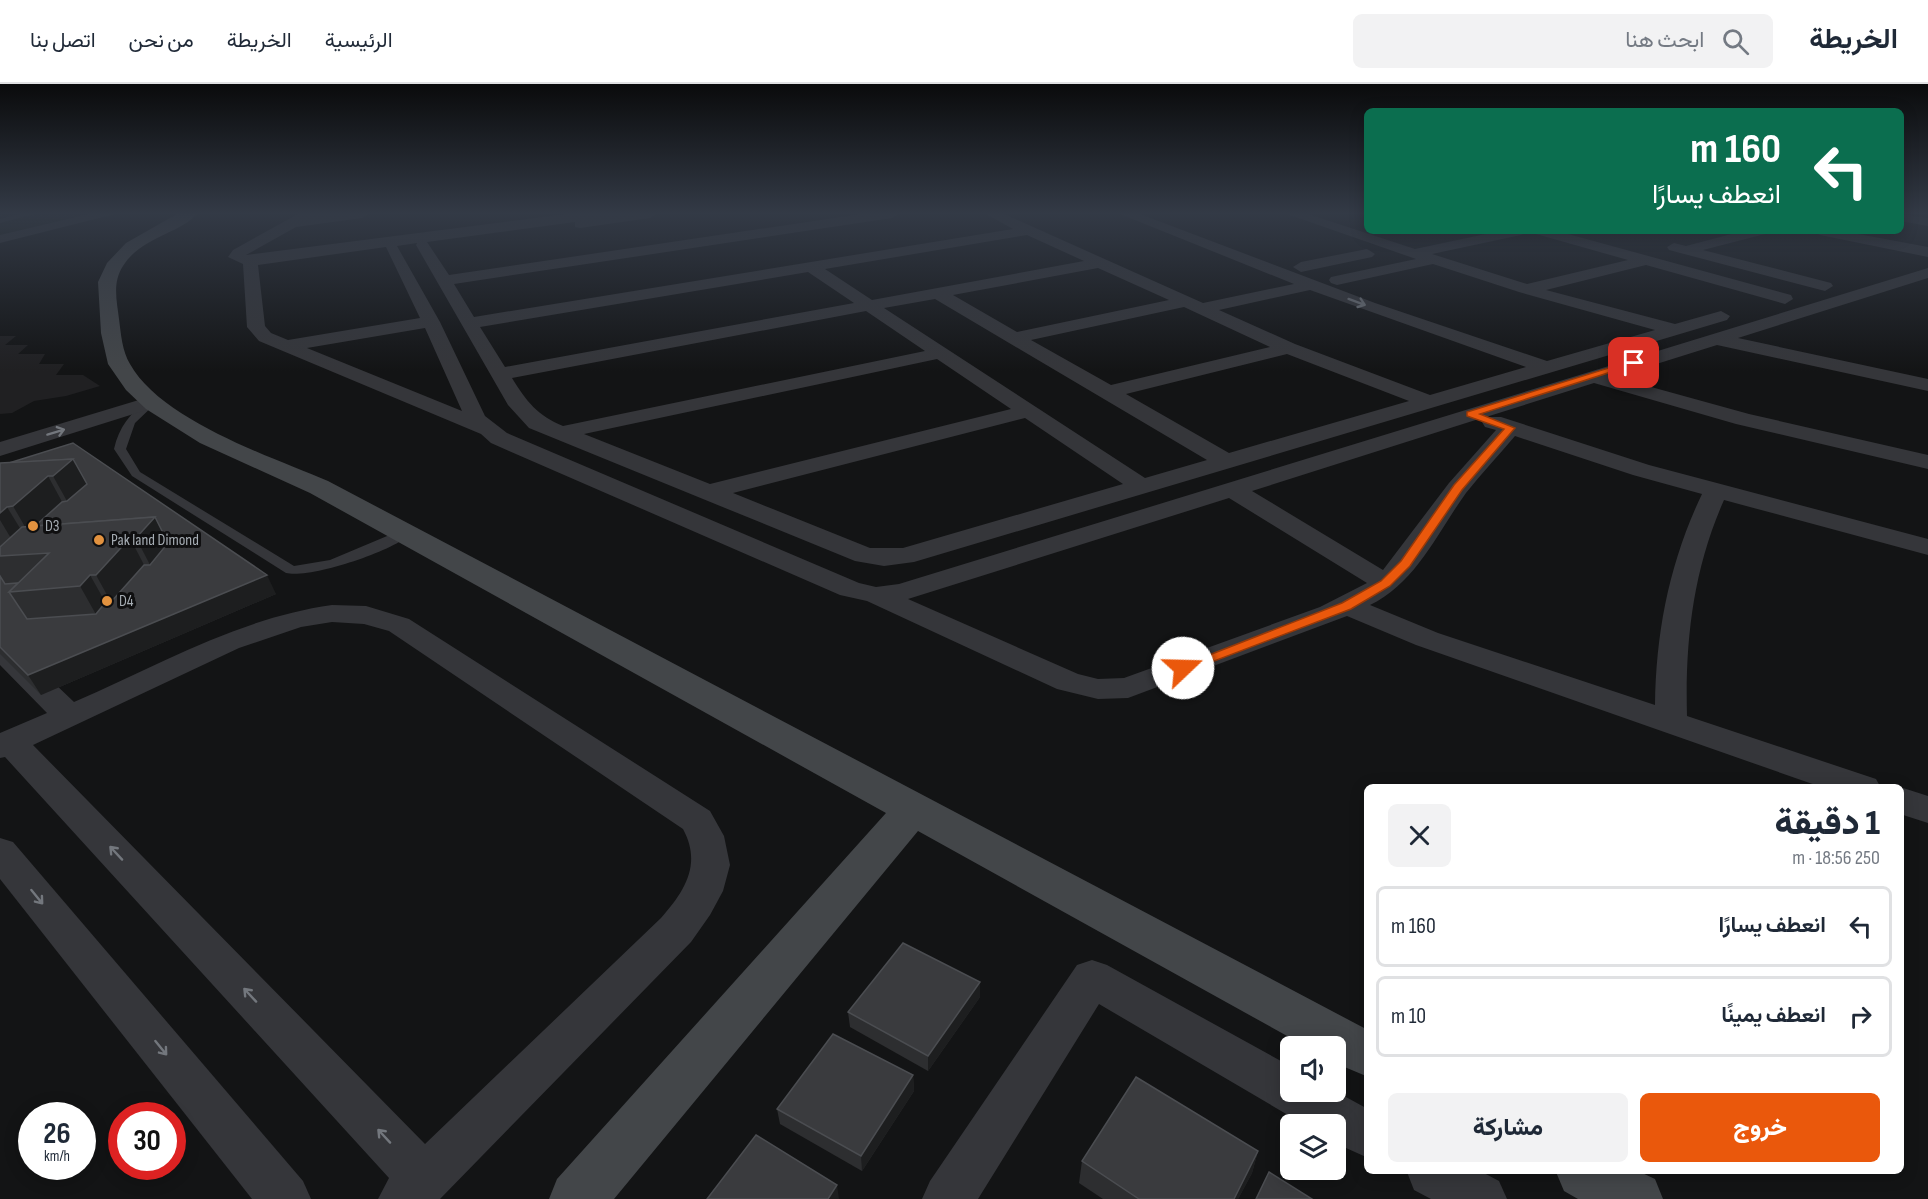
<!DOCTYPE html>
<html lang="ar">
<meta charset="utf-8">
<style>
:root{--surface:#fff;--page:#f2f2f3;--text:#1f2937;--muted:#747a83;--line:#e0e1e3;--accent:#ea580c}
body{margin:0;font-family:"Sofia Sans Condensed",Vazirmatn,sans-serif;background:var(--page);color:var(--text);direction:rtl;height:100vh;display:flex;flex-direction:column;font-size:22px;white-space:nowrap}
*{box-sizing:border-box;margin:0}
p{font-size:20px;color:var(--muted)}
.icon{flex:none;width:33px;height:33px;fill:none;stroke:currentColor;stroke-width:2;stroke-linecap:round;stroke-linejoin:round}
.map{position:relative;flex:1;overflow:hidden;direction:ltr}
.sheet{position:absolute;left:1364px;top:700px;width:540px;height:390px;display:flex;flex-direction:column;background:var(--surface);border-radius:9px;box-shadow:0 3px 15px #0003;direction:rtl}
.sheet>*{flex:none}
.hud{position:absolute;left:1364px;top:24px;width:540px;height:126px;border-radius:9px;box-shadow:0 3px 15px #0003;direction:rtl;background:#0b6e4f;color:#fff;overflow:hidden}
.buttons{position:absolute;left:1280px;top:952px;display:grid;gap:12px}
.buttons a{display:grid;place-items:center;width:66px;height:66px;border-radius:9px;background:var(--surface);box-shadow:0 3px 15px #0003;font-size:30px}
.speed{position:absolute;left:18px;top:1018px;display:flex;gap:12px;font-size:30px;font-weight:700;text-align:center}
.speed>*{display:grid;place-content:center;width:78px;height:78px;border-radius:50%;background:var(--surface);box-shadow:0 3px 15px #0003;line-height:1}
.speed small{font-size:15px;font-weight:400}
.speed .limit{border:9px solid #d22;background:#fff;color:#111}
.pin{position:absolute;display:grid;place-items:center;width:51px;height:51px;color:#fff;margin:-26px;border-radius:12px;box-shadow:0 3px 9px #0006}
.me{position:absolute;width:66px;margin:-33px;rotate:69deg;stroke-linejoin:round;filter:drop-shadow(0 0 4px #0008)}
.turn{display:flex;align-items:center;gap:21px;height:126px;padding:0 24px;font-size:27px}
.turn .icon{width:78px;height:78px;stroke-width:2.5}
.turn b{display:block;font-size:42px;line-height:51px}
.round{display:grid;place-items:center;flex:none;width:63px;height:63px;border-radius:9px;background:var(--page)}
.head{display:flex;align-items:center;justify-content:space-between;height:102px;padding:0 24px}
h1{font-size:36px;font-weight:800;line-height:45px}
.cta{display:flex;gap:12px;margin-top:auto;padding:12px 24px}
.cta a{flex:1;height:69px;border-radius:9px;background:var(--accent);color:#fff;font-size:24px;font-weight:800;line-height:69px;text-align:center}
.cta a+a{background:var(--page);color:var(--text)}
ul{padding:0;list-style:none}
li{display:flex;align-items:center;gap:18px;height:81px;margin:0 12px 9px;padding:0 12px;border:3px solid var(--line);border-radius:9px}
li div{flex:1}
li b{display:block;font-size:22px}
li em{font-style:normal}
header{display:flex;align-items:center;gap:36px;box-sizing:border-box;height:84px;padding:0 30px;background:var(--surface);border-bottom:2px solid var(--line)}
header strong{font-size:28px}
nav{display:flex;gap:33px;margin-inline-start:auto;font-size:21px}
.search{width:420px;height:54px;background:var(--page);display:flex;align-items:center;gap:15px;box-sizing:border-box;padding:0 21px;border-radius:9px;color:var(--muted);font-size:22px}
.map>svg:first-child{display:block}
</style>
<header>
<strong>الخريطة</strong>
<div class="search"><svg class="icon" aria-label="search" viewBox="0 0 24 24"><circle cx="10" cy="10" r="6"/><path d="M15 15l6 6"/></svg>ابحث هنا</div>
<nav><a>الرئيسية</a><a>الخريطة</a><a>من نحن</a><a>اتصل بنا</a></nav>
</header>
<div class="map">
<svg width="1928" height="1115" viewBox="0 0 1928 1115">
<rect width="100%" height="100%" fill="#131415"/>
<polygon fill="#202022" points="0,252 16,252 5,261 28,261 18,270 45,270 39,280 64,280 56,291 83,291 100,302 66,312 34,317 12,329 0,330"/>
<polygon fill="#1a1f1a" points="0,130 110,130 0,154"/>
<g fill="none" stroke-linecap="round" stroke-linejoin="round">
<g fill="#35363a" fill-rule="evenodd">
<polygon points="20,130 34,130 0,139 0,135"/>
<path d="M148,316L157,318L135,339L126,365L140,388L294,482L330,476L399,447H409L410,450C394,467 310,495 286,489L132,392L114,365C119,343 130,329 148,316Z"/>
</g>
<g fill="#35363a" fill-rule="evenodd">
<polygon points="89,130 115,130 0,159 0,151"/>
<path d="M298,130H368L362,134L296,143L246,171L566,130H656L650,134L580,144L575,143V138L427,158L449,191L861,130H898L892,134L454,200L474,233L1013,145L986,130H1004L1203,219L1294,200L1120,130H1140L1375,219L1547,277L1655,246L1519,208L1433,180L1337,201L1331,199L1329,196L1331,193L1416,175L1287,130H1308L1415,165L1500,147H1528L1521,151L1432,170L1527,200L1628,176L1536,150L1534,147H1557L1791,211L1793,215L1785,220L1646,181L1546,206L1675,240L1721,227L1730,232L1727,236L914,478L884,482L855,477L529,344L508,321L416,161L417,159L397,162L440,238L485,332L507,349L859,499L876,503L899,500L1928,184V194L1738,254L1928,295V307L1717,261L1615,293L1749,330L1928,371V385L1736,340L1594,299L1486,333H1501L1649,381L1928,455V471L1724,416C1693,486 1685,557 1687,632L1876,695L1881,704H1824L1416,561L1347,532L1128,614L1098,615L1057,605L867,517L840,511L509,367L491,359L481,350L259,257L247,243L243,180L228,173L233,166ZM1027,151L1084,177L872,216L825,185ZM386,163L420,234L288,256L271,249L265,242L258,181ZM1098,184L1169,216L1017,248L953,211ZM808,188L854,219L505,283L480,243ZM1310,206L1526,283L1430,311L1295,260L1219,226ZM935,215L1207,376L1145,394L884,224ZM1184,223L1270,263L1111,301L1031,256ZM866,227L925,267L563,342C538,332 526,317 512,294ZM425,244L462,327L307,264ZM1287,270L1409,317L1229,369L1126,310ZM937,275L1011,325L710,400L584,350ZM1485,333L1482,338L1485,343L1496,346L1449,399L1383,486L1252,407ZM1025,334L1123,400L903,464H870L733,409ZM1515,352L1633,391L1702,410C1670,477 1656,546 1655,621L1438,549L1370,521C1416,499 1437,449 1466,409C1481,390 1499,371 1515,352ZM1229,414L1367,499L1320,523L1124,594L1098,595L1078,590L908,515Z"/>
<polygon points="1900,130 1928,134 1928,142 1900,137"/>
<polygon points="1743,147 1767,147 1765,150 1703,166 1831,199 1833,202 1825,207 1669,166 1667,163 1674,159 1686,162"/>
<polygon points="1813,147 1842,147 1928,163 1928,173 1820,151"/>
<polygon points="1367,165 1375,170 1372,173 1301,188 1293,183 1301,178"/>
<polygon points="152,312 159,314 162,318 159,322 0,372 0,358"/>
<path d="M332,521L366,522L409,535L710,727L724,752L730,781L723,807L710,831L691,858L440,1115H378L389,1094L5,673L0,674V649L47,629L0,581V555L11,558L74,618C159,581 239,534 332,521ZM332,538L364,540L389,547L683,745C702,780 685,807 661,834L425,1060L33,661L239,564L301,543Z"/>
<polygon points="1900,703 1928,712 1928,739 1900,730"/>
<polygon points="0,754 13,758 303,1097 311,1115 252,1115 0,795"/>
<polygon points="1092,876 1107,881 1290,982 1290,1008 1335,1007 1366,1024 1366,1073 1335,1059 1335,1041 1305,1041 1099,920 978,1115 922,1115 930,1097 1077,881"/>
<polygon points="1407,1088 1482,1088 1499,1097 1507,1115 1431,1115 1414,1106"/>
</g>
<g fill="#434649" fill-rule="evenodd">
<path d="M177,130H197C179,150 141,153 123,182C112,199 117,217 119,235C121,250 122,267 130,280C161,336 271,373 328,397L1366,945V992L1335,979V963H1307L918,747L614,1115H549L557,1095L886,729L310,409L200,359L146,325L126,306L108,280L101,249L98,198L107,179L126,159Z"/>
<polygon points="1556,1088 1640,1088 1655,1095 1663,1115 1578,1115 1564,1107"/>
</g>
</g>
<g fill="#2d2e30">
<polygon points="73,359 276,510 41,611 0,570 0,379 9,379"/>
<polygon points="980,913 928,987 850,943 848,928"/>
<polygon points="913,991 914,1007 862,1087 780,1040 777,1025"/>
<polygon points="1258,1067 1252,1089 1238,1115 1103,1115 1079,1099 1082,1077"/>
</g>
<g fill="#1d1e1f">
<polygon points="73,375 96,417 77,435 53,392"/>
<polygon points="48,392 72,436 39,467 13,422"/>
<polygon points="7,423 34,467 21,471 0,436 0,429"/>
<polygon points="155,433 178,478 160,500 136,454"/>
<polygon points="130,454 154,500 122,538 96,491"/>
<polygon points="90,491 117,539 107,550 80,502"/>
<polygon points="267,491 276,510 41,611 28,591"/>
<polygon points="980,898 980,913 928,987 928,972"/>
<polygon points="913,991 914,1007 862,1087 861,1072"/>
<polygon points="1258,1067 1252,1089 1238,1115 1234,1115"/>
<polygon points="837,1101 839,1115 828,1115"/>
</g>
<g fill="#3a3b3e" stroke="#4b4d51" stroke-width="1.5">
<polygon points="73,359 267,491 28,591 0,563 0,492 5,500 18,499 9,508 27,535 96,530 105,519 111,518 144,481 150,481 168,459 155,433 35,442 62,418 67,417 87,400 73,375 9,379"/>
<polygon points="73,375 53,392 48,392 13,422 7,423 0,429 0,379"/>
<polygon points="155,433 136,454 130,454 96,491 90,491 80,502 9,508 49,469 0,472 0,463 22,443"/>
<polygon points="903,859 980,898 928,972 848,928"/>
<polygon points="833,950 913,991 861,1072 777,1025"/>
<polygon points="1136,993 1258,1067 1234,1115 1139,1115 1082,1077"/>
<polygon points="756,1051 837,1101 828,1115 707,1115"/>
<polygon points="1269,1088 1312,1115 1256,1115"/>
</g>
<defs><path id="oneway-shaft" d="M-6 0H5M1.5-3L5.5 0L1.5 3" fill="none" stroke-width="1.6" stroke-linecap="round" stroke-linejoin="round" transform="scale(1.5)"/></defs>
<g stroke="#73777d">
<use href="#oneway-shaft" transform="translate(1357 218) rotate(20)"/>
<use href="#oneway-shaft" transform="translate(56 348) rotate(-17)"/>
<use href="#oneway-shaft" transform="translate(116 769) rotate(-133)"/>
<use href="#oneway-shaft" transform="translate(37 813) rotate(51)"/>
<use href="#oneway-shaft" transform="translate(250 911) rotate(-133)"/>
<use href="#oneway-shaft" transform="translate(161 964) rotate(51)"/>
<use href="#oneway-shaft" transform="translate(384 1052) rotate(-133)"/>
</g>
<linearGradient id="sky" x2="0" y2="1"><stop stop-color="#0a0b0c"/><stop offset="0.45" stop-color="#333a46"/><stop offset="1" stop-color="#333a46" stop-opacity="0"/></linearGradient>
<rect width="1928" height="287" fill="url(#sky)"/>
<polygon fill="#ea580c" stroke="#983908" stroke-width="1.5" points="1631,277 1639,279 1480,330 1515,344 1462,406 1410,482 1390,502 1351,525 1188,587 1183,588 1176,584 1342,519 1381,497 1401,477 1454,401 1504,345 1467,332 1467,328"/>
<g fill="#e2923f" stroke="#0f0f10" stroke-width="2">
<circle cx="33" cy="442" r="6"/>
<circle cx="99" cy="456" r="6"/>
<circle cx="107" cy="517" r="6"/>
</g>
<g text-anchor="middle" dominant-baseline="central" stroke-width="6" stroke-linejoin="round" paint-order="stroke">
<g font-size="16" fill="#a6adb4" stroke="#0f0f10" text-anchor="start">
<text x="45" y="442">D3</text>
<text x="111" y="456">Pak land Dimond</text>
<text x="119" y="517">D4</text>
</g>
</g>
</svg>
<div class="buttons">
<a><svg class="icon" aria-label="sound" viewBox="0 0 24 24"><path d="M4 9h4l5-4v14l-5-4H4zM17 9q2 3 0 6"/></svg></a>
<a><svg class="icon" aria-label="layers" viewBox="0 0 24 24"><path d="M12 4l9 5-9 5-9-5zM3 14l9 5 9-5"/></svg></a>
</div>
<div class="speed"><div>26<small>km/h</small></div><div class="limit">30</div></div>
<div class="pin" style="left:1634px;top:279px;background:#d93025"><svg class="icon" aria-label="arrive" viewBox="0 0 24 24"><path d="M6 21V4h12l-3 4 3 4H6"/></svg></div>
<svg class="me" style="left:1183px;top:584px" viewBox="-20 -20 40 40"><circle r="19" fill="#fff"/><path d="M0-13L10 11 0 6-10 11z" fill="#ea580c"/></svg>
<div class="hud">
<div class="turn"><svg class="icon" aria-label="left" viewBox="0 0 24 24"><path d="M17 20v-9H6M10 6l-5 5 5 5"/></svg><div><b>160 m</b>انعطف يسارًا</div></div>
</div>
<section class="sheet">
<div class="head"><div><h1>1 دقيقة</h1><p>250 m · 18:56</p></div><a class="round"><svg class="icon" aria-label="close" viewBox="0 0 24 24"><path d="M6 6l12 12M18 6L6 18"/></svg></a></div>
<ul>
<li><svg class="icon" aria-label="left" viewBox="0 0 24 24"><path d="M17 20v-9H6M10 6l-5 5 5 5"/></svg><div><b>انعطف يسارًا</b></div><em>160 m</em></li>
<li><svg class="icon" aria-label="right" viewBox="0 0 24 24"><path d="M7 20v-9h11M14 6l5 5-5 5"/></svg><div><b>انعطف يمينًا</b></div><em>10 m</em></li>
</ul>
<div class="cta"><a>خروج</a><a>مشاركة</a></div>
</section>
</div>
